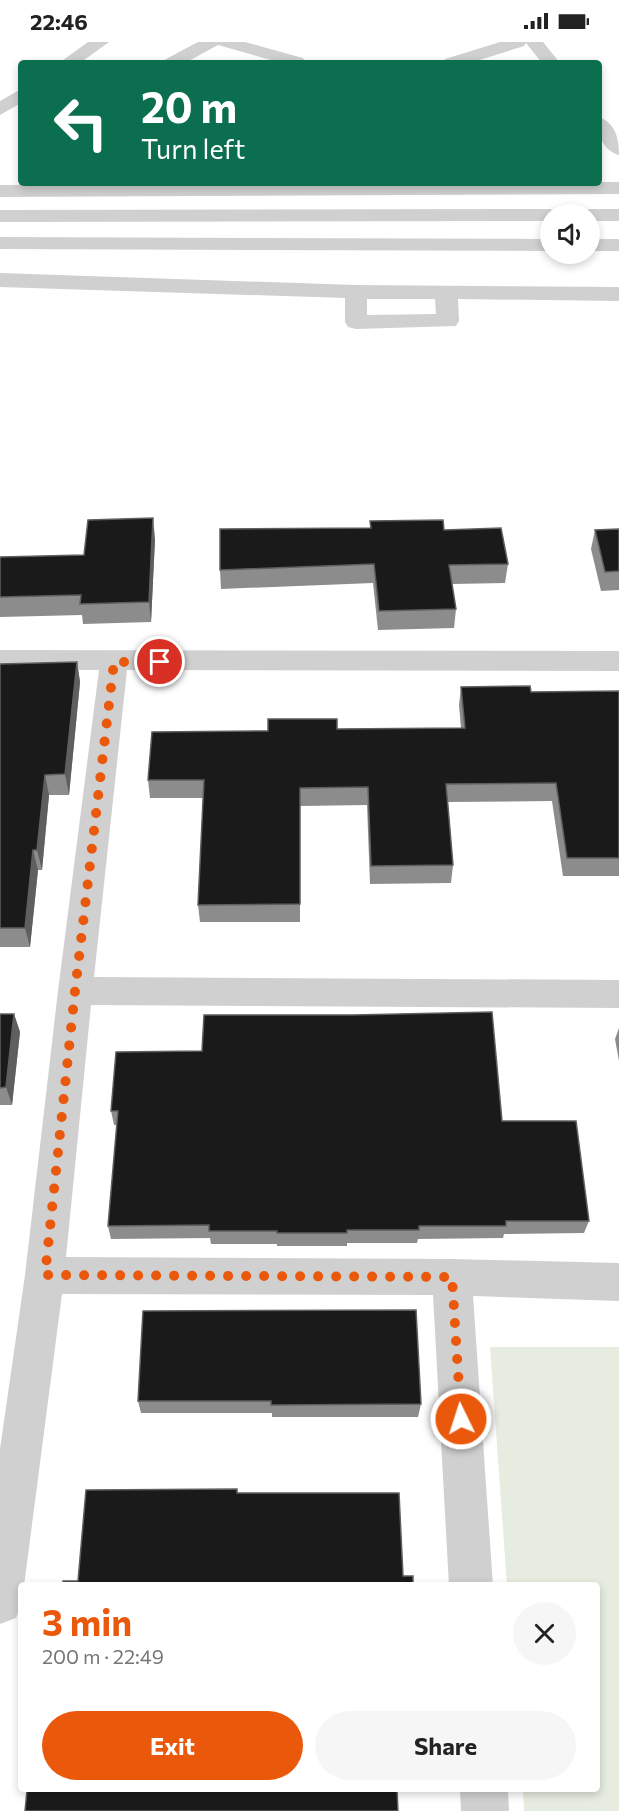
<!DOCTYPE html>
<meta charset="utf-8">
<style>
:root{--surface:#fff;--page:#f6f6f6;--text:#222;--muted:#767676;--accent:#ea580c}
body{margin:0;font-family:Commissioner,sans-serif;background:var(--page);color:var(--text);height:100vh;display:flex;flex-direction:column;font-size:22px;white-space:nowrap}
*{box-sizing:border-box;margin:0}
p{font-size:20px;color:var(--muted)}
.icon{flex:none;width:33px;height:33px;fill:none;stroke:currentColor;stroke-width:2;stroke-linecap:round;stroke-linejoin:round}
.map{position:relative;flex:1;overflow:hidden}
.sheet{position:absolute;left:18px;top:1540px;width:582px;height:210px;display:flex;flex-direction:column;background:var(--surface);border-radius:6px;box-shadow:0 3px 9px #0003}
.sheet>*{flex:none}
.top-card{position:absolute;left:18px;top:18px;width:584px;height:126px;border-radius:6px;box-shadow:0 3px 9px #0003;background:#0b6e4f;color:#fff;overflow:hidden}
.buttons{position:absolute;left:540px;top:162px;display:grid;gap:12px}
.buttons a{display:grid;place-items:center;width:60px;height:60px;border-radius:50%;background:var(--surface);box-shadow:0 3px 9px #0003;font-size:30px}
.pin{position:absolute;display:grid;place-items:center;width:51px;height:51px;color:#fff;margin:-26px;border:3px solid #fff;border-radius:50%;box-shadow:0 2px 6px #0007}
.me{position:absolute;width:66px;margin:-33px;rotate:356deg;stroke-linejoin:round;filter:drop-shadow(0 0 4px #0008)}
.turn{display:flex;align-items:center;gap:21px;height:126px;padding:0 24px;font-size:27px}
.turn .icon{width:78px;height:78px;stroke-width:2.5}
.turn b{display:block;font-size:42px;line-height:51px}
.round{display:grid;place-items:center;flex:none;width:63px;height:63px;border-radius:32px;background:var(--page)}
.summary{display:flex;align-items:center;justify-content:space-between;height:102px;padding:0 24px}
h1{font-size:36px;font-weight:700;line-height:45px;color:var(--accent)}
.primary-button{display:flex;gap:12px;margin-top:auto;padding:12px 24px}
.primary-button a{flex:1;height:69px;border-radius:36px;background:var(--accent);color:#fff;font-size:24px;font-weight:700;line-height:69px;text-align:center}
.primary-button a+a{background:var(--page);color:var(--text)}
.status{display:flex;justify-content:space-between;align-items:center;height:42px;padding:0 30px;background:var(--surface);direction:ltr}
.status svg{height:16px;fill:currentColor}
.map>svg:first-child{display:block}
</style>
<div class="status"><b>22:46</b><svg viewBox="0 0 49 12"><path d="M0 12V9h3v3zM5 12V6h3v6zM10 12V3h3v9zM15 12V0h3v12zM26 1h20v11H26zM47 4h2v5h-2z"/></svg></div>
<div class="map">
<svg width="619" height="1769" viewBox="0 0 619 1769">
<rect width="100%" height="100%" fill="#fff"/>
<polygon fill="#e6ecdf" points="490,1305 619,1305 619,1769 524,1769 523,1748 597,1748 597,1544 507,1543"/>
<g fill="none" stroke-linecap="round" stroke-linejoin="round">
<g fill="#d0d0d0" fill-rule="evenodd">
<polygon points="88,0 109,0 80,21 59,21"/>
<polygon points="198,0 245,0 303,16 306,20 281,21 218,3 185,21 163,21 166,17"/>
<polygon points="500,0 543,0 560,21 542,21 526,1 524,4 470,21 442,21 445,17"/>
<polygon points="21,47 21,61 0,73 0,59"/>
<path d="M598,75C616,80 619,98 619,113C601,108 598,91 598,75Z"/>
<polygon points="598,140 619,140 619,152 0,155 0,143"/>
<polygon points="550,167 557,169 560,172 550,172 550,179 0,180 0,168"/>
<polygon points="590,167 619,167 619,179 590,179 590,172 580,172 583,169"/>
<polygon points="0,195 550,197 550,209 0,207"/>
<rect x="590" y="197" width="29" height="12"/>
<path d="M0,231L356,243L619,245V259L458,257L459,279L456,284L356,287L348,285L345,280V256L0,245ZM367,257H435L436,272L367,273Z"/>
<polygon points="0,608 619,609 619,629 127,628 94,935 619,938 619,966 91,963 66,1215 452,1217 619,1221 619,1259 473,1254 493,1544 449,1544 433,1253 62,1252 24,1544 21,1544 21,1563 16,1576 0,1582 0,1407 25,1233 58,949 99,628 0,628"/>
<polygon points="460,1748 508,1748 509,1769 461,1769"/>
</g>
</g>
<g fill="#8c8c8c">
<polygon points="370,479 444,488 508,522 505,541 452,542 456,567 454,586 378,588 373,541 221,547 220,528 370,486"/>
<polygon points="619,487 619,548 601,549 591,507 595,488"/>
<polygon points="155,497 151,580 83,582 82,573 0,575 0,515 84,513"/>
<polygon points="77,620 80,640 69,753 49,753 42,828 38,828 30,905 0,905 0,622"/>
<polygon points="461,645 531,650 619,649 619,834 563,834 552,759 448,760 453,823 451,841 370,842 367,763 300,764 300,880 200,880 198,863 203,756 150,756 148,738 268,689 337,687 461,686 459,663"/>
<polygon points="0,972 14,972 20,990 12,1063 0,1063"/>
<polygon points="619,986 619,1019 615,997"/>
<polygon points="111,1069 502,1079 589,1179 584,1191 504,1192 503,1196 418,1197 417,1201 347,1201 347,1204 277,1204 277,1202 211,1202 210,1196 111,1197 108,1184 117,1083 114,1083"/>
<polygon points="143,1269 421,1362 418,1375 272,1375 272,1371 141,1371 138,1359"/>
</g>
<g fill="#5f5f5f">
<polygon points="153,476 155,497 151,580 149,560"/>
<polygon points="77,620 80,640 69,753 65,732"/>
<polygon points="45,733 49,753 42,828 37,808"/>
<polygon points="33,808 38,828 30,905 25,886"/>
<polygon points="14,972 20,990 12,1063 6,1045"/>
</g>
<g fill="#1a1a1a" stroke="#5f5f5f" stroke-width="1.5">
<polygon points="153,476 149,560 80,562 81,553 0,555 0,515 84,513 88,478"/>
<polygon points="443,478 444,488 501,486 508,522 449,523 456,567 379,569 374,522 220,528 220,487 371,486 370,479"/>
<polygon points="619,487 619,529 605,530 595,488"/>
<polygon points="77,620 65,732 45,733 37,808 33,808 25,886 0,886 0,622"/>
<polygon points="530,644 531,650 619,649 619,816 567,816 556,741 446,742 453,823 371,824 368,745 300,746 300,862 198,863 204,738 148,738 152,690 268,689 268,677 337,677 337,687 465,686 461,645"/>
<polygon points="492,970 502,1079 576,1079 589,1179 506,1179 506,1184 419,1184 419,1188 347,1188 347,1191 277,1191 277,1189 209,1189 209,1183 108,1184 118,1069 111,1069 116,1010 202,1009 204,973 352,973"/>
<polygon points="0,972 14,972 6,1045 0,1046"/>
<polygon points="416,1268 421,1362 271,1363 271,1359 138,1359 143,1269"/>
<polygon points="237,1447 237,1451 399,1451 403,1534 413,1534 413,1544 63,1544 63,1539 78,1539 86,1448"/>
<polygon points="27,1748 397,1748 398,1769 25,1769"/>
</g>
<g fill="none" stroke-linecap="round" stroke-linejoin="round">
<polyline stroke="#ea580c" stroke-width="10" stroke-dasharray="0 18" points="160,620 114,620 75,949 45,1233 452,1235 461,1377"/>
</g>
</svg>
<div class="buttons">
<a><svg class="icon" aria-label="sound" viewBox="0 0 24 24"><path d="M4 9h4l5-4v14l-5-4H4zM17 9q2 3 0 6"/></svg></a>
</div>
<div class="pin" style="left:160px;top:620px;background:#d93025"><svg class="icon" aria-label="arrive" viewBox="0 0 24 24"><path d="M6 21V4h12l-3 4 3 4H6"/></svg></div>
<svg class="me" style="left:461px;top:1377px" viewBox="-20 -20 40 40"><circle r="17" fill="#ea580c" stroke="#fff" stroke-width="3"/><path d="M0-11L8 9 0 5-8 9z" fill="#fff"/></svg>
<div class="top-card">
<div class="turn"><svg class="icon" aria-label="left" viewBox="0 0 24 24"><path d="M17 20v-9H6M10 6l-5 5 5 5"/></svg><div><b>20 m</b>Turn left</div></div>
</div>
<section class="sheet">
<div class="summary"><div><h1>3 min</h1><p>200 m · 22:49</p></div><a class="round"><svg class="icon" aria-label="close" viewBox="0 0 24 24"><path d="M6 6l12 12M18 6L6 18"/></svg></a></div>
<div class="primary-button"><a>Exit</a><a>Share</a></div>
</section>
</div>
